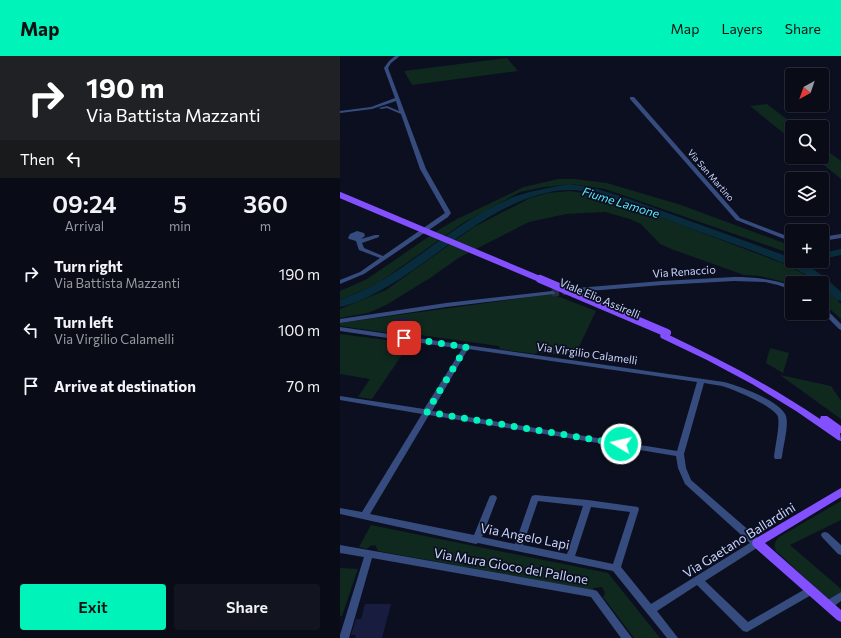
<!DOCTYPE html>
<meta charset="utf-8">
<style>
:root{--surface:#090b17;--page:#121420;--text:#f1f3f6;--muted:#999ba1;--line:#292b36;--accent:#00f4ba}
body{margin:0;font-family:Commissioner,sans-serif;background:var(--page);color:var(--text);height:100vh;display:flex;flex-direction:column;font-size:15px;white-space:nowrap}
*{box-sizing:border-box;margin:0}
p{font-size:13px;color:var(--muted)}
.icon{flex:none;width:22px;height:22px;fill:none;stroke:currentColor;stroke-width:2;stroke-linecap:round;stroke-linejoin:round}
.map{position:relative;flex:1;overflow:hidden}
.side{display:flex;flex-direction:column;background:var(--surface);width:340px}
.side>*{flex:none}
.hud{background:#202124;color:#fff;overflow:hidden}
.needle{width:26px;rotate:220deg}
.buttons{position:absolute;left:445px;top:12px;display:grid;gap:8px}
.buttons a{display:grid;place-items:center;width:44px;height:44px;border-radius:4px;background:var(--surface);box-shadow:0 1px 3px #0004,0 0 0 1px var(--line);font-size:20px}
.pin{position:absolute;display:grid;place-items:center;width:34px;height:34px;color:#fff;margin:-17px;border-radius:8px;box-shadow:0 2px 6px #0006}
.me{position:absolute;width:44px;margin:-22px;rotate:279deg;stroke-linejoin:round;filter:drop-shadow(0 0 3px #0008)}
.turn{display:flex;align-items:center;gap:14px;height:84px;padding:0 20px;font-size:18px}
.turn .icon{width:52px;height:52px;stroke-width:2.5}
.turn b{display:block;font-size:28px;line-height:34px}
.then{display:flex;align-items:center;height:38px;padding:0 20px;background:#0003;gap:8px;font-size:15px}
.eta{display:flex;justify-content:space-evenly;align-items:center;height:68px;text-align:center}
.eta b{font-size:24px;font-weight:600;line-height:28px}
.action{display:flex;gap:8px;margin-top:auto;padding:8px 20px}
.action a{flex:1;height:46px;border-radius:4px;background:var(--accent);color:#111;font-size:16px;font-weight:600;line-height:46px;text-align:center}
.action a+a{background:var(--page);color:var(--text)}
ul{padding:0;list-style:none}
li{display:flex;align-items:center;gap:12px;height:56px;padding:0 20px}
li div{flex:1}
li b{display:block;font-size:15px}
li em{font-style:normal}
header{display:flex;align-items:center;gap:24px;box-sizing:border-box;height:56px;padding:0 20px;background:var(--accent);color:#111}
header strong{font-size:19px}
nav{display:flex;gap:22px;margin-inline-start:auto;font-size:14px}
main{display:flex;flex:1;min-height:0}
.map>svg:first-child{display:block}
</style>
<header>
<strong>Map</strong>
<nav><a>Map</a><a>Layers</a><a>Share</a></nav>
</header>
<main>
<section class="side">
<div class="hud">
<div class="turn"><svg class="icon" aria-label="right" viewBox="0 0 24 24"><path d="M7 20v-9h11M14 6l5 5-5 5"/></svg><div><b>190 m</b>Via Battista Mazzanti</div></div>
<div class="then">Then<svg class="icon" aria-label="left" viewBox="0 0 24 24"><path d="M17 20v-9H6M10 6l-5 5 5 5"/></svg></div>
</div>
<div class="eta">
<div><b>09:24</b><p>Arrival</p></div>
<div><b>5</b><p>min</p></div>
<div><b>360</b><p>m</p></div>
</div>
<ul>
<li><svg class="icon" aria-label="right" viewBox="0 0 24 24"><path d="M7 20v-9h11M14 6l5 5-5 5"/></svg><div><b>Turn right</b><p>Via Battista Mazzanti</p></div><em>190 m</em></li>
<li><svg class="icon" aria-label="left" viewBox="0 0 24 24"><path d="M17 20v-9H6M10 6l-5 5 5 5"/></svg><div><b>Turn left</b><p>Via Virgilio Calamelli</p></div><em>100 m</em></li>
<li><svg class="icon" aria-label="arrive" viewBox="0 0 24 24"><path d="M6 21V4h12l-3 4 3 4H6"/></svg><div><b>Arrive at destination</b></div><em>70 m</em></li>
</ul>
<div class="action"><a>Exit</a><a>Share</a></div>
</section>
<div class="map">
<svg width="501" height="582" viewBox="0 0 501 582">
<rect width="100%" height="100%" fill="#0c0f1f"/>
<g fill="#0f291f">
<polygon points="167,2 178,15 72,29 64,15"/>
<polygon points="427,48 457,71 452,71 452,84 410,50"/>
<polygon points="482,91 501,105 501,123 474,101 482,101"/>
<polygon points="218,123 235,123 267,127 341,149 452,190 452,198 265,133 232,128 204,131 180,136 123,167 37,228 0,244 0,235 27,223 100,173 117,163 184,131"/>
<polygon points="230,135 257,139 284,147 447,209 480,227 452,228 420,220 404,219 334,194 320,188 301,168 290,163 265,156 226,158 189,166 120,201 90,222 46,249 28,257 0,262 0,253 46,234 134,171 190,142 208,137"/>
<polygon points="482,228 501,248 501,263 482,246"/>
<polygon points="212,238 256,255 234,301 198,296 195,298 160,293 159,290 80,279 77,281 0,270 0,267"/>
<polygon points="0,278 70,287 32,343 18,341 30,323 0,318"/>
<polygon points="430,292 449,297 443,317 426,307"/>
<polygon points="440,319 491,330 501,345 501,363"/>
<path d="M501,445V464L450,489L501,533V536L488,543L436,495C433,489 435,486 439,481Z"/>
<polygon points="31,469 268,517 320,582 294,582 263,541 265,538 264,535 262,531 254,532 252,534 38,495 35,489 30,490 27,493 19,491"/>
<polygon points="0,512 18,513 2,560 0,560"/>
</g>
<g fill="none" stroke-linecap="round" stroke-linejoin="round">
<g fill="#082c3b" fill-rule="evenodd">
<path d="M230,128L254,132L289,143L452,202V205C467,205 488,224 499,234L501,236V245L497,244L482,230V227H478C456,210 431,202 405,192C380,183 355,174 331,165C303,155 261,135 233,134C207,133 180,144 158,156C107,183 55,238 0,251V244C12,239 25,234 36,228C84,200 124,160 176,140C194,134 212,131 230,128Z"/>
<polygon points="501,193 501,199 482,203 482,197"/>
</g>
</g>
<g fill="#181d40">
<polygon points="57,262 69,262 67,271 55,271"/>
<polygon points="25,548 51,548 42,582 15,582 16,579 11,579 16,563 21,563"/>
</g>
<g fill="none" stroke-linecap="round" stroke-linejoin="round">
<polyline stroke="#282d41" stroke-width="7" stroke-dasharray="7 3.5" stroke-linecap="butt" points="212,237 229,235"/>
<g fill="#364c7e" fill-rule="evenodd">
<polygon points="55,0 60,0 51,7 48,12 86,113 111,157 108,161 24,218 0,228 0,224 20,216 40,202 19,194 16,185 9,183 8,182 10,178 17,175 24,177 25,180 21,183 35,179 39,179 39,181 22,187 24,192 43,200 105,157 80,113 61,58 47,52 41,53 39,52 47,50 59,55 56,45 32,53 0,57 0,55 31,51 55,42 44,12 49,5"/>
<polygon points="290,41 294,41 400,162 452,182 452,186 396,164 290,43"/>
<polygon points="501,178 501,182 482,185 482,181"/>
<path d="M394,221C414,221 433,223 452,230V234L438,229L425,226L394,225L322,229L237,236L234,234L237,232L322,225Z"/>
<polygon points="212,235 214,236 215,237 214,238 106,251 0,267 0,263 106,247"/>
<polygon points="482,250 484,251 501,268 501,274 499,273 482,256"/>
<path d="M0,271L384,326C399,330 441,345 446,360C449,370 443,390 442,401L441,403H435L434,401C435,391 440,370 438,361C436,351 393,333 382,330C376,329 370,328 364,327L344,398L346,412L351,424L420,484L422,487L420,490L365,525L408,566L467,532L470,531L473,532L475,535L473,538L407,576L403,575L357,529L317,555L338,582H327L273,515L138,487L136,488L0,458V452L22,456L82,358L0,344V340L84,353L122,293L0,275ZM128,293L357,326L337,395L92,355ZM89,359L336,400L338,412L345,428L410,487L311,548L281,511L299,453L298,451L248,444L195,439L192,440L191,442L175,488L142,481L157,442L156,440L153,439L150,440L149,442L134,479L30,458ZM198,445L243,450L227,498L183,489ZM251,451L290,456L273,508L235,500Z"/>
<polygon points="485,476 488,477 501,489 501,499 498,498 482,481 481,479 482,477"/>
<polygon points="0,489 254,534 257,535 292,582 281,582 251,541 32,502 9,582 0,582 0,579 24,501 0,497"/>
<path d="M501,536V545C496,549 490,554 484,552L482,549L484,546Z"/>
</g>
<g fill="#8250ff" fill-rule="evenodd">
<path d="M321,278H327C380,303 431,330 480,363L481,360H487L501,370V377H500L501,385L498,384L456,355L412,328L367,304L321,282L320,280Z"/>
<polygon points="501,432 501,441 425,487 501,554 501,566 497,564 413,490 412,487 413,484"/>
</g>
<polyline stroke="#8250ff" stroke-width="6" points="0,139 202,224"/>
<polyline stroke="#8250ff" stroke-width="8" points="200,223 327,277"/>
</g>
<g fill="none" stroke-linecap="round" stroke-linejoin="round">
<polyline stroke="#00f4ba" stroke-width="7" stroke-dasharray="0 12.6" points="64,282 126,291 87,356 281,388"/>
</g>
<g text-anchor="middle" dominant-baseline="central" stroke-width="3.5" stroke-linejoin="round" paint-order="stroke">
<g font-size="9" fill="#c9d5ff" stroke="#0c0f1f">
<text transform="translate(371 119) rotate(49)">Via San Martino</text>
</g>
<g font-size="11" fill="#c9d5ff" stroke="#0c0f1f">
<text transform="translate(344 215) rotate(-4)">Via Renaccio</text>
<text transform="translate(260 242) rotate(23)">Viale Elio Assirelli</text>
<text transform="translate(247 297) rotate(8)">Via Virgilio Calamelli</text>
</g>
<g font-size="12" font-style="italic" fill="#57eaff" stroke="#0c0f1f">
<text transform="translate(281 146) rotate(17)">Fiume Lamone</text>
</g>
<g font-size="13" fill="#c9d5ff" stroke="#0c0f1f">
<text transform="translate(185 480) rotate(11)">Via Angelo Lapi</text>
<text transform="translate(399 484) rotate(-32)">Via Gaetano Ballardini</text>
<text transform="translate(171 510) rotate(10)">Via Mura Gioco del Pallone</text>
</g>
</g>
</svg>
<div class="buttons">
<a><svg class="needle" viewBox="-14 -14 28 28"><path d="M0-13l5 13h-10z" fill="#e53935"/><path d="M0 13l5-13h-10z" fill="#999ba1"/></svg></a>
<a><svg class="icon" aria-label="search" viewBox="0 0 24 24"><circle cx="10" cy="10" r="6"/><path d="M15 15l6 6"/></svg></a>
<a><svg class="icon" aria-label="layers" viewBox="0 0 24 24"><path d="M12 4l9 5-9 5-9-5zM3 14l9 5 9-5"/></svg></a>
<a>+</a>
<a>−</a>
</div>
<div class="pin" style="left:64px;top:282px;background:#d93025"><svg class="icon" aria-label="arrive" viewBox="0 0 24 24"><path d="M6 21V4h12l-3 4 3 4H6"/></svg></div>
<svg class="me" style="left:281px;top:388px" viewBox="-20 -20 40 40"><circle r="17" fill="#00f4ba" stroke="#fff" stroke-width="3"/><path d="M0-11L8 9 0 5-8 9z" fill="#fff"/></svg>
</div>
</main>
